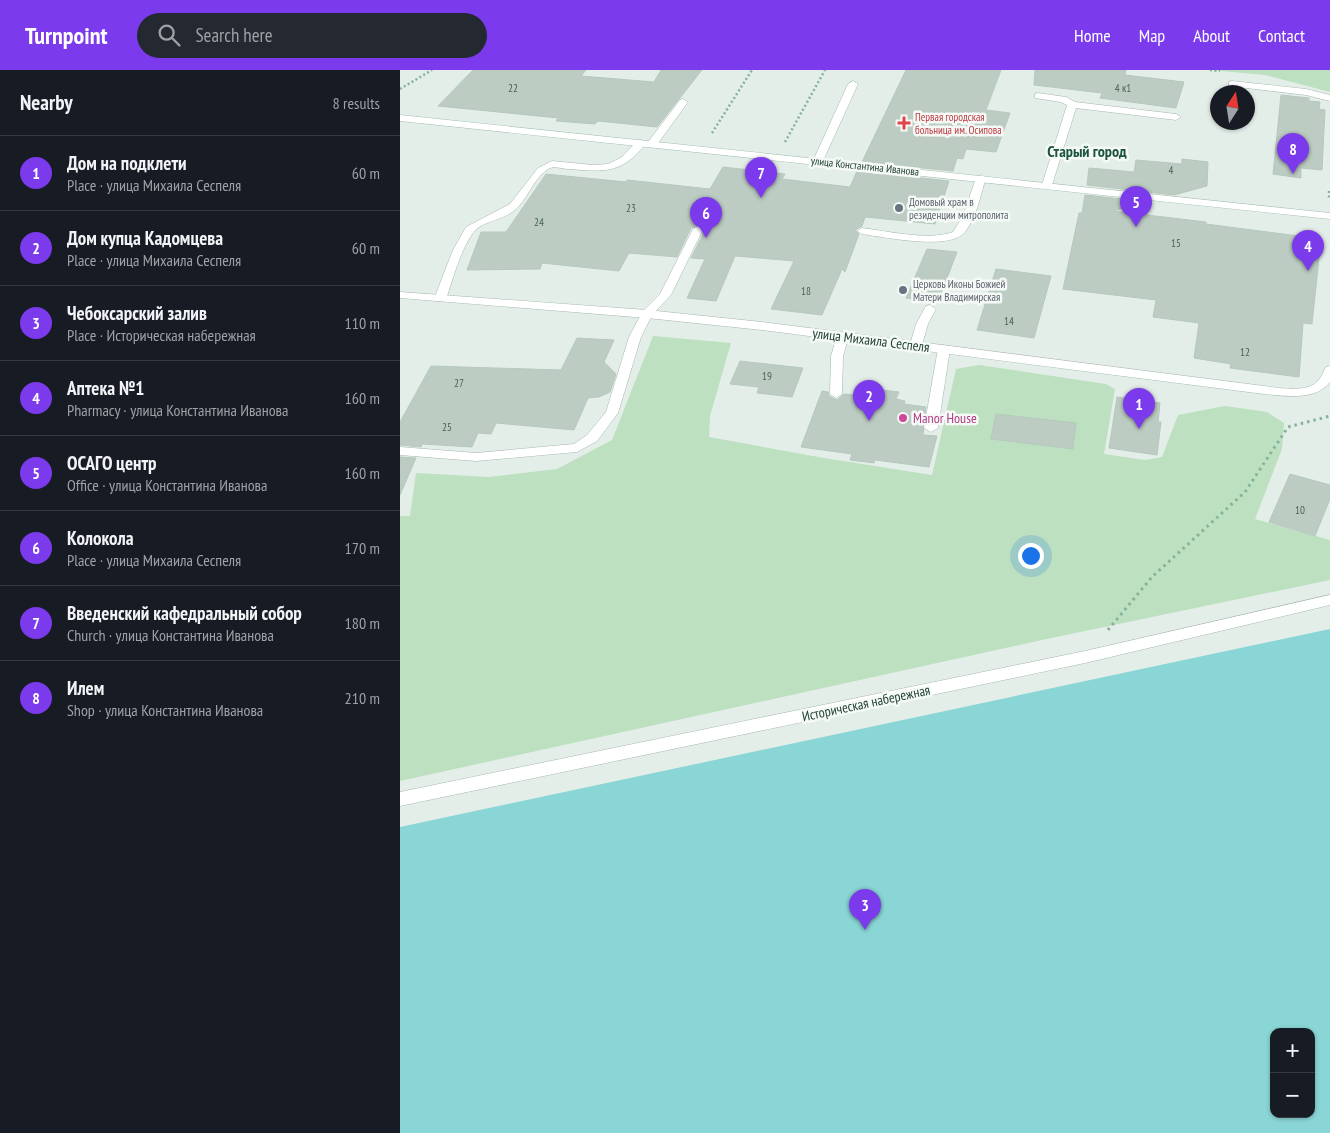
<!DOCTYPE html>
<meta charset="utf-8">
<style>
:root{--surface:#171b24;--page:#242831;--text:#f1f3f6;--muted:#9ea1a6;--line:#363941;--accent:#7c3aed}
body{margin:0;font-family:"PT Sans Narrow",sans-serif;background:var(--page);color:var(--text)}
.controls{position:absolute;right:15px;bottom:15px;display:grid;overflow:hidden;border-radius:10px;box-shadow:0 1px 4px #0004}
.controls button{width:45px;height:45px;display:grid;place-items:center;padding:0;border:0;border-bottom:1px solid var(--line);background:var(--surface);color:var(--text);font:25px sans-serif}
.compass{position:absolute;left:810px;top:15px;width:45px;height:45px;border-radius:50%;background:var(--surface);box-shadow:0 1px 4px #0004;rotate:12deg}
.you{position:absolute;left:630px;top:485px;width:18px;height:18px;margin:-12px;border:4px solid #fff;border-radius:50%;background:#1a73e8;box-shadow:0 0 0 8px #1a73e833}
.badge{display:grid;place-items:center;width:32px;height:32px;border-radius:50%;background:var(--accent);color:#fff;font-size:16px;font-weight:700}
.pin{position:absolute;translate:-50% -41px;filter:drop-shadow(0 1px 2px #0008)}
.pin::after{content:'';position:absolute;top:26px;width:18px;height:15px;background:inherit;clip-path:polygon(0 0,100% 0,50% 100%)}
.list{margin:0;padding:0;list-style:none}
h2{display:flex;justify-content:space-between;align-items:center;height:65px;margin:0;padding:0 20px;font-size:21px}
h2 small{font-size:16px;font-weight:400;color:var(--muted)}
.list li{display:grid;grid-template-columns:32px 1fr auto;gap:15px;align-items:center;box-sizing:border-box;height:75px;padding:0 20px;border-top:1px solid var(--line)}
.list b{display:block;font-size:19px;white-space:nowrap}
.list p{margin:0;font-size:16px;white-space:nowrap;color:var(--muted)}
.list em{font-size:16px;font-style:normal;color:var(--muted)}
.icon{flex:none;width:28px;height:28px;fill:none;stroke:currentColor;stroke-width:2;stroke-linecap:round;stroke-linejoin:round}
.map{position:relative;flex:none;width:930px;height:1063px;overflow:hidden}
header{display:flex;align-items:center;gap:30px;box-sizing:border-box;height:70px;padding:0 25px;background:var(--accent);color:#fff}
header strong{font-size:24px}
nav{display:flex;gap:28px;margin-inline-start:auto;font-size:18px}
.search{width:350px;height:45px;background:var(--page);display:flex;align-items:center;gap:12px;box-sizing:border-box;padding:0 18px;border-radius:28px;color:var(--muted);font-size:19px}
main{display:flex}
aside{flex:1;background:var(--surface)}
.map>svg:first-child{display:block}
.green{fill:#bce0c0}
.water{fill:#8ad5d5;fill-rule:evenodd}
.building{fill:#bcccc3;stroke:#b6c8be}
.lines{fill:none;stroke-linecap:round;stroke-linejoin:round}
.lane-casing{stroke:#a6b7ae;stroke-width:1}
.street-casing{stroke:#a6b7ae;stroke-width:1}
.secondary-casing{stroke:#a4bdb1;stroke-width:1}
.path-far1{stroke:#83b39c;stroke-width:2.5;stroke-dasharray:2 2.5;stroke-linecap:butt}
.path{stroke:#83b39c;stroke-width:3;stroke-dasharray:2.5 4;stroke-linecap:butt}
.lane{fill:#fff;fill-rule:evenodd}
.street{fill:#fff;fill-rule:evenodd}
.secondary{fill:#fff;fill-rule:evenodd}
.health-dot{fill:#e0444e;stroke:#f5faf7;stroke-width:2}
.worship-dot{fill:#6b7280;stroke:#f5faf7;stroke-width:2}
.hotel-dot{fill:#d1479c;stroke:#f5faf7;stroke-width:2}
.labels{text-anchor:middle;dominant-baseline:central;stroke-width:5;stroke-linejoin:round;paint-order:stroke}
.number-label{font-size:11px;fill:#486458}
.far-health-label{font-size:11px;fill:#be3a42;stroke:#f5faf7;text-anchor:start}
.far-street-label{font-size:11px;fill:#224134;stroke:#f5faf7}
.far-worship-label{font-size:11px;fill:#5b616d;stroke:#f5faf7;text-anchor:start}
.street-label{font-size:14px;fill:#224134;stroke:#f5faf7}
.hotel-label{font-size:14px;fill:#b23c85;stroke:#f5faf7;text-anchor:start}
.far-district-label{font-size:16px;font-weight:bold;fill:#1d543e;stroke:#f5faf7}
</style>
<header>
<strong>Turnpoint</strong>
<div class="search"><svg class="icon" aria-label="search" viewBox="0 0 24 24"><circle cx="10" cy="10" r="6"/><path d="M15 15l6 6"/></svg>Search here</div>
<nav><a>Home</a><a>Map</a><a>About</a><a>Contact</a></nav>
</header>
<main>
<aside>
<h2>Nearby<small>8 results</small></h2>
<ul class="list">
<li><span class="badge">1</span><div><b>Дом на подклети</b><p>Place · улица Михаила Сеспеля</p></div><em>60 m</em></li>
<li><span class="badge">2</span><div><b>Дом купца Кадомцева</b><p>Place · улица Михаила Сеспеля</p></div><em>60 m</em></li>
<li><span class="badge">3</span><div><b>Чебоксарский залив</b><p>Place · Историческая набережная</p></div><em>110 m</em></li>
<li><span class="badge">4</span><div><b>Аптека №1</b><p>Pharmacy · улица Константина Иванова</p></div><em>160 m</em></li>
<li><span class="badge">5</span><div><b>ОСАГО центр</b><p>Office · улица Константина Иванова</p></div><em>160 m</em></li>
<li><span class="badge">6</span><div><b>Колокола</b><p>Place · улица Михаила Сеспеля</p></div><em>170 m</em></li>
<li><span class="badge">7</span><div><b>Введенский кафедральный собор</b><p>Church · улица Константина Иванова</p></div><em>180 m</em></li>
<li><span class="badge">8</span><div><b>Илем</b><p>Shop · улица Константина Иванова</p></div><em>210 m</em></li>
</ul>
</aside>
<div class="map">
<svg width="930" height="1063" viewBox="0 0 930 1063">
<rect width="100%" height="100%" fill="#e4eee8"/>
<g class="green">
<path d="M810,0H930V22L865,5Z"/>
<path d="M253,266L331,273L310,346L309,367L424,388L532,405L556,299L579,295L706,314L715,319L704,384L745,390L762,387L778,345L825,336L867,342L884,353L882,379L855,449L930,470V510L642,570L0,711V446H10L16,403L89,407L157,399L212,370Z"/>
</g>
<path class="water" d="M930,559V1063H0V757ZM874,962H911V1044H874Z"/>
<g class="building">
<path d="M73,0H186L181,6L254,12L261,0H302L257,57L198,51L195,54L156,51L158,48L38,36Z"/>
<path d="M506,0H601L586,40L610,43L596,82L566,79L563,89L557,88L553,101L462,92Z"/>
<path d="M635,0H726L725,5L784,12L776,38L700,28L702,23L634,15Z"/>
<path d="M881,25L909,28V31L920,32L919,39L925,40L922,100L901,98V108L873,104Z"/>
<path d="M782,89L808,92L807,116L774,125L687,115L689,98L734,102L736,90L782,94Z"/>
<path d="M323,97L385,104L382,109L450,117L457,101L549,111L535,154L465,147L462,156L455,160L459,164L445,202L442,199L422,245L371,239L394,191L335,186L316,231L287,228L305,189L291,188L305,160L299,154L291,158L277,187L229,183L219,201L142,193L140,199L67,200L81,162H106L146,104L226,112L227,110L310,119Z"/>
<path d="M685,125L748,132L713,141L806,152V154L921,169L912,254L903,253L899,307L830,298L831,294L794,288L799,253L753,247L756,230L663,219L679,143H682Z"/>
<path d="M527,179L557,182L539,229L527,231L506,228Z"/>
<path d="M596,199L651,206L634,268L577,260Z"/>
<path d="M177,268L214,270L204,292L216,304L210,322L199,327L188,328L174,360L96,353L91,364L78,363L72,377L22,374L21,377L0,375V352L31,296L161,300Z"/>
<path d="M340,291L403,298L392,327L357,323L359,317L330,314Z"/>
<path d="M466,318L499,322L496,329L505,331L504,334L526,337L523,365L537,366L529,397L475,390L474,393L450,390L452,384L401,377L422,321L428,322L429,326L437,330L444,324L463,326Z"/>
<path d="M717,327L760,333L758,352H761L757,385L709,378Z"/>
<path d="M596,344L676,353L673,379L591,369Z"/>
<path d="M0,387L16,388L0,425Z"/>
<path d="M890,404L930,415V429L915,466L869,452Z"/>
</g>
<g class="lines">
<defs>
<g id="lane">
<path d="M453,11L458,14L423,91L418,94L414,93L413,91L448,14Z"/>
<path d="M832,11L906,19L930,25V31L906,25L829,16V12Z"/>
<path d="M638,23L666,27L675,32L776,44L781,47L776,50L676,38L652,115L647,118L642,115L667,35L661,32L635,28V24Z"/>
<path d="M283,29L288,32L256,76H248V72L280,30Z"/>
<path d="M241,70L246,73C223,104 204,102 169,99C163,99 155,96 150,98C136,105 129,125 119,136C109,148 92,149 79,157C63,169 53,210 46,229L44,231H36L34,229L53,180L66,157L110,134L138,98L152,91L193,95L208,94L222,87L237,71Z"/>
<path d="M581,105L586,108C580,126 577,147 565,162C550,181 484,167 462,164L457,161L462,158C487,161 529,171 553,162L563,146L576,108Z"/>
<path d="M298,156L303,159L271,225L252,245L241,267L218,343L197,371L177,382L76,391L0,385V377L76,383L174,374L187,365L206,342L229,267L243,241L260,224L293,159Z"/>
<path d="M530,235L536,239L528,254L522,275L520,278H512L510,275L516,254L526,236Z"/>
<path d="M443,262L449,266L443,286L442,324L436,328L430,324L431,286L437,266Z"/>
<path d="M544,275L550,279L538,358L531,362L524,358L538,279Z"/>
</g>
<g id="street">
<path d="M0,222L247,240L362,252L864,316C879,318 905,323 917,312C921,308 923,302 926,297L930,296V312C916,331 885,326 864,324L362,260L247,248L0,228Z"/>
<path d="M930,525V535L685,593L0,736V722L685,581Z"/>
</g>
<path id="secondary" d="M0,45L930,143V149L0,51Z"/>
</defs>
<use href="#lane" class="lane-casing"/>
<use href="#street" class="street-casing"/>
<use href="#secondary" class="secondary-casing"/>
<g class="path-far1">
<path d="M810,0L820,1"/>
<path d="M0,19L32,0"/>
<path d="M312,63L352,0"/>
<path d="M385,72L425,0"/>
<path d="M929,121V128"/>
</g>
<path class="path" d="M708,560L752,507L845,422L888,357L930,346"/>
<use href="#lane" class="lane"/>
<use href="#street" class="street"/>
<use href="#secondary" class="secondary"/>
</g>
<path class="health-dot" d="M501.5 45.5h5v5h5v5h-5v5h-5v-5h-5v-5h5z"/>
<g class="worship-dot">
<circle cx="499" cy="138" r="5"/>
<circle cx="503" cy="220" r="5"/>
</g>
<circle class="hotel-dot" cx="503" cy="348" r="5"/>
<g class="labels">
<g class="number-label">
<text x="113" y="18">22</text>
<text x="723" y="18">4 к1</text>
<text x="771" y="100">4</text>
<text x="231" y="138">23</text>
<text x="139" y="152">24</text>
<text x="776" y="173">15</text>
<text x="406" y="221">18</text>
<text x="609" y="251">14</text>
<text x="845" y="282">12</text>
<text x="367" y="306">19</text>
<text x="59" y="313">27</text>
<text x="47" y="357">25</text>
<text x="900" y="440">10</text>
</g>
<g class="far-health-label">
<text x="515" y="47">Первая городская<tspan x="515" dy="13">больница им. Осипова</tspan></text>
</g>
<g class="far-street-label">
<text transform="translate(465 96) rotate(6)">улица Константина Иванова</text>
</g>
<g class="far-worship-label">
<text x="509" y="132">Домовый храм в<tspan x="509" dy="13">резиденции митрополита</tspan></text>
<text x="513" y="214">Церковь Иконы Божией<tspan x="513" dy="13">Матери Владимирская</tspan></text>
</g>
<g class="street-label">
<text transform="translate(471 270) rotate(7)">улица Михаила Сеспеля</text>
<text transform="translate(466 633) rotate(-12)">Историческая набережная</text>
</g>
<g class="hotel-label">
<text x="513" y="348">Manor House</text>
</g>
<g class="far-district-label">
<text x="687" y="81">Старый город</text>
</g>
</g>
</svg>
<div class="controls">
<button>+</button>
<button>−</button>
</div>
<svg class="compass" viewBox="-18 -18 36 36"><path d="M0-13l5 13h-10z" fill="#e53935"/><path d="M0 13l5-13h-10z" fill="#9ea1a6"/></svg>
<div class="you"></div>
<div class="pin badge" style="left:739px;top:359px">1</div>
<div class="pin badge" style="left:469px;top:351px">2</div>
<div class="pin badge" style="left:465px;top:860px">3</div>
<div class="pin badge" style="left:908px;top:201px">4</div>
<div class="pin badge" style="left:736px;top:157px">5</div>
<div class="pin badge" style="left:306px;top:168px">6</div>
<div class="pin badge" style="left:361px;top:128px">7</div>
<div class="pin badge" style="left:893px;top:104px">8</div>
</div>
</main>
